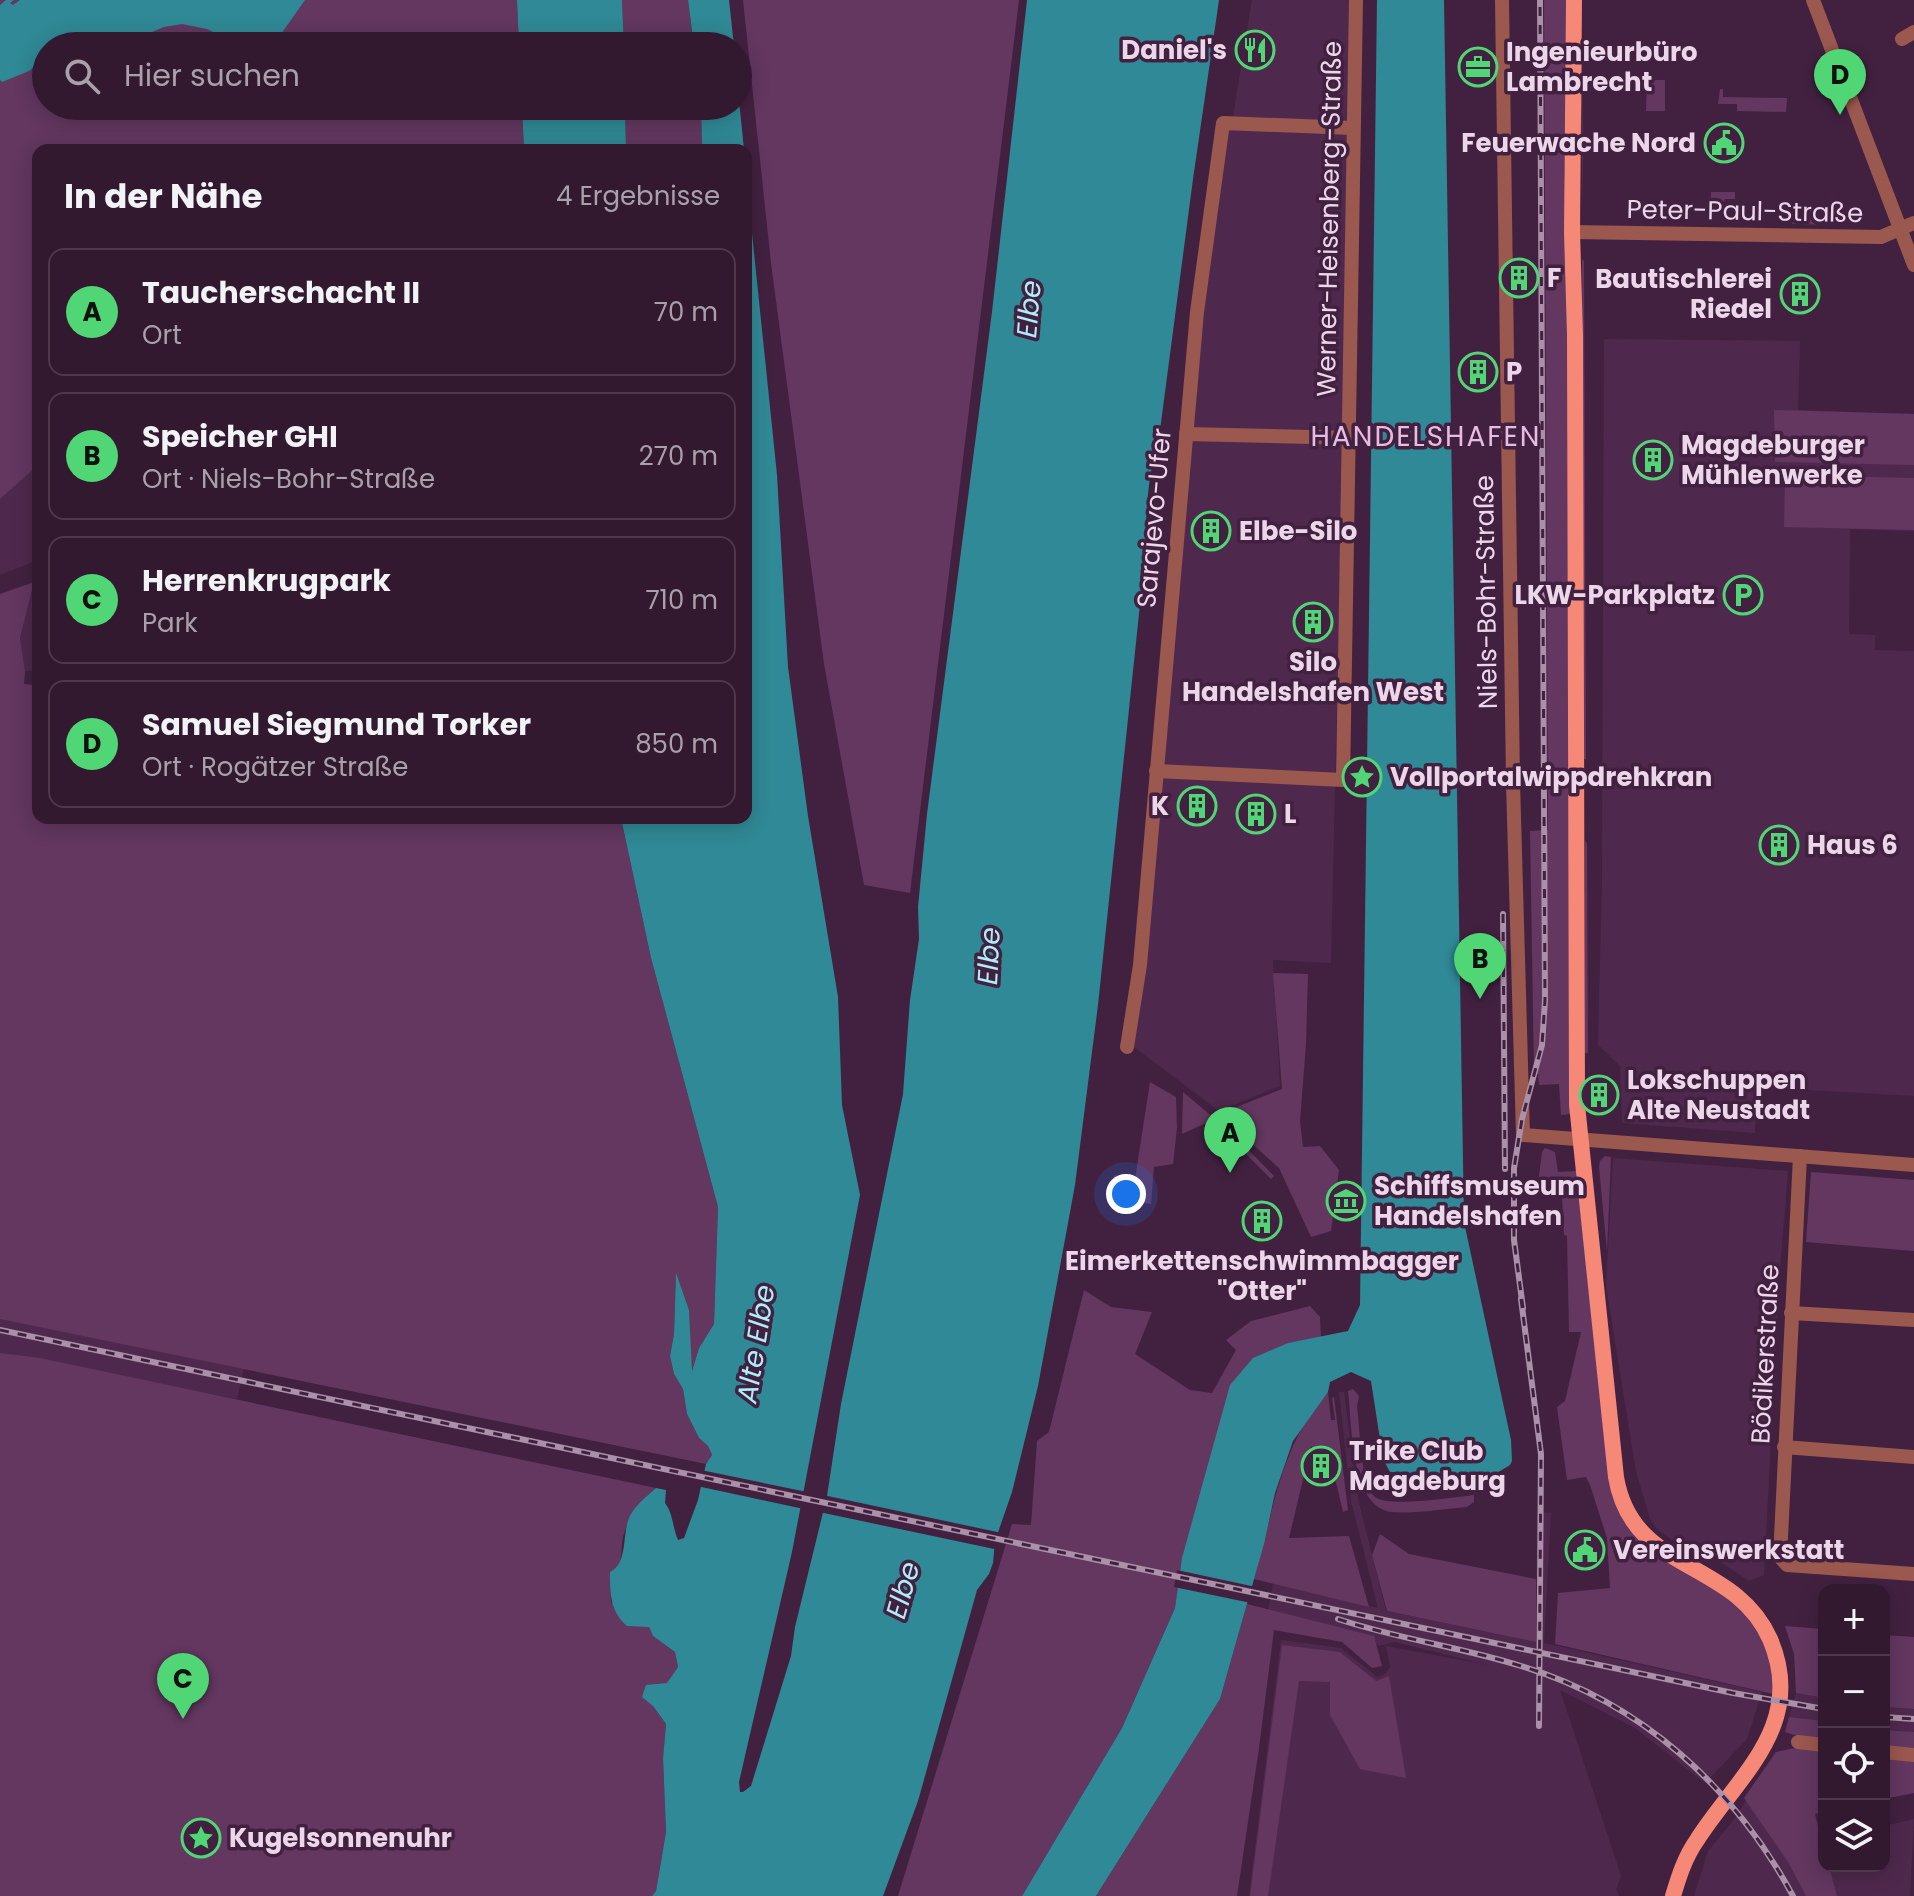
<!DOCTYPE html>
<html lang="de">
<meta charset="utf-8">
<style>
:root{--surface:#321930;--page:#3a2238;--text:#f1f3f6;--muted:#a8a0ab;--line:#4d384c;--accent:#50d674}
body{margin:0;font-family:Poppins,sans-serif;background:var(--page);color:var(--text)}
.controls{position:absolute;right:24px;bottom:24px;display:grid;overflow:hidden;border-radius:16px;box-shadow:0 4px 20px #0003}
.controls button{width:72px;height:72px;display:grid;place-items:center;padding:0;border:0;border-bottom:2px solid var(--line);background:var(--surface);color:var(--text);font:40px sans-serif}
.you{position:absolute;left:1126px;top:1194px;width:28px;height:28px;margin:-20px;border:6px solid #fff;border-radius:50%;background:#1a73e8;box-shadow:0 0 0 12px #1a73e833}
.badge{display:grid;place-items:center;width:52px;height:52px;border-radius:50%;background:var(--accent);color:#111;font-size:26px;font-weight:700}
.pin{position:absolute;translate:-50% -66px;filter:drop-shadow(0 2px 4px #0008)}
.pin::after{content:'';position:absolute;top:42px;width:28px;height:24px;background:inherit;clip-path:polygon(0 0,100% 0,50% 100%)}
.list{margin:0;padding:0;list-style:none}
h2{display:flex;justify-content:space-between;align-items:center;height:104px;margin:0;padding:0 32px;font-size:34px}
h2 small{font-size:26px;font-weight:400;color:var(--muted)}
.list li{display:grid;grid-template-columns:52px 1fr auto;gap:24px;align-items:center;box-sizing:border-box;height:128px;margin:0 16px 16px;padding:0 16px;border:2px solid var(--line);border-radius:16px}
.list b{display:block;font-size:30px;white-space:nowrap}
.list p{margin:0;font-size:26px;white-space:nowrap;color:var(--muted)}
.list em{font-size:26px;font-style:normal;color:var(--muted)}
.icon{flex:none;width:44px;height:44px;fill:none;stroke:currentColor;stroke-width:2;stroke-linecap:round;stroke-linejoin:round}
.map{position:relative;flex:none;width:1914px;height:1896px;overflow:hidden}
.search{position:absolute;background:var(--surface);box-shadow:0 4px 20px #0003;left:32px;top:32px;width:720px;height:88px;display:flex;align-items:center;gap:20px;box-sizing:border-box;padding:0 28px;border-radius:44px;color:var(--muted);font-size:30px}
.panel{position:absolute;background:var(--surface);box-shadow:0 4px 20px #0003;left:32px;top:144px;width:720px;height:680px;border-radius:16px}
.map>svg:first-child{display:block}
.built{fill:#4f294d}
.green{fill:#633760}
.water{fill:#308996}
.pier{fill:#422140}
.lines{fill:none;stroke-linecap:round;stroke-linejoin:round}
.minor{stroke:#9b584f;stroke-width:14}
.major{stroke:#f68878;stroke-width:16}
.rail-casing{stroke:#aa90a8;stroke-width:6}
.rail{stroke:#422140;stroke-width:3;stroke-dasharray:9;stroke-linecap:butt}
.labels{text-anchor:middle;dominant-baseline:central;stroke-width:7;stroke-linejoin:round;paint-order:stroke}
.poi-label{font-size:26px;font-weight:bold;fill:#ecd6e9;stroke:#422140;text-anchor:start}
.street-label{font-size:26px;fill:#ecd6e9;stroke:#422140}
.water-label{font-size:28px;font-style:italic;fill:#aceffa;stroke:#422140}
.neighbourhood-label{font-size:28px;letter-spacing:2px;fill:#e6bce2;stroke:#422140}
</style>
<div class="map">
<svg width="1914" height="1896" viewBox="0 0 1914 1896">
<rect width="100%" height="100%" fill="#422140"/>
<g class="built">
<path d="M1252,0H1353L1348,122L1233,117Z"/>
<path d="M1217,126L1350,131L1331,963L1273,960L1280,1086L1219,1111L1126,1041Z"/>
<path d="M1604,339L1800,341L1798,410L1914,414V531L1850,529L1849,634L1875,635V650L1914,651V1096L1756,1087L1755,1133L1622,1123L1620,1066L1598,1045L1602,879Z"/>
<path d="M37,464L38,560L0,575V499Z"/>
<path d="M38,580V690V671H25L20,638L34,582Z"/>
<path d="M1613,1158L1788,1171L1779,1281L1764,1575L1749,1581L1691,1542L1672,1540L1657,1529L1650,1519L1636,1471L1606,1286Z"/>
<path d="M0,1319L244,1367L237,1399L0,1353Z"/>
<path d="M1339,1392H1344L1358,1499L1386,1611L1536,1642L1537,1512L1551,1513L1544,1643L1762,1692L1747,1739L1705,1783L1635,1728L1560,1690L1621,1876L1616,1889L1619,1896H1249L1281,1640L1341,1648L1377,1677L1385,1674L1390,1667L1386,1646L1488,1665L1395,1642L1378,1646L1373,1636L1268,1610L1273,1584L1378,1608L1351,1501Z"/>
<path d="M1796,1693L1824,1698V1721L1789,1717Z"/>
<path d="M1884,1707L1914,1709V1732L1884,1730Z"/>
<path d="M1749,1796L1787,1854L1824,1842V1866H1884V1826L1914,1819L1910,1896H1694L1708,1851L1733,1821Z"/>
</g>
<g class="green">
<path d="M0,0H517L519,46H46V106H522L524,150H38V465L0,499Z"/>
<path d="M622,0H688L694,46H624Z"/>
<path d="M743,0H1019L910,893L864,885L824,664L771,263Z"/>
<path d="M1544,0H1568L1569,77L1564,173L1569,293L1572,656C1567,724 1567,790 1570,858C1574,943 1570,1029 1571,1114L1561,1115L1559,1084L1539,1085L1538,1074H1534L1530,831L1548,830Z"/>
<path d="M1582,49L1583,208V210L1580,51Z"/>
<path d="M1647,80H1665V111H1646Z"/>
<path d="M1720,89H1723V97L1787,98L1786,112L1737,111V104H1718Z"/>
<path d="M625,106H701L702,150H626Z"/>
<path d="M1711,192H1735V199H1725L1720,210L1710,215Z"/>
<path d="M1832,194L1833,225L1792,224L1795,219L1831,220Z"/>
<path d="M1582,259L1584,261L1586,759H1584Z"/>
<path d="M1774,410L1914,414V465L1775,462Z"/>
<path d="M1785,475L1914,478V530L1784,527Z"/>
<path d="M34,582L20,638L25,671L24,684L37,685L38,690V818H621L651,958L718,1207L714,1324L699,1348L691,1374L689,1310L676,1276L674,1334L670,1356L674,1374L683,1389L687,1414L699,1438L708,1446L712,1455L706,1464L0,1319V594Z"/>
<path d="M1585,840L1587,844L1588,1053H1585Z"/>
<path d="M1273,973L1308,974L1306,1044L1300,1121L1303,1147L1320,1146L1339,1170L1331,1231L1311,1237L1279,1168L1219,1114L1282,1089Z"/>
<path d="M1150,1082L1176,1097L1177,1128L1173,1164L1154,1167L1151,1204L1112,1199L1114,1175L1135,1179Z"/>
<path d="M1183,1092L1215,1119L1182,1134Z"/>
<path d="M1234,1135L1274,1176L1271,1179L1231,1139Z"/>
<path d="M1545,1148L1555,1152L1558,1172L1576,1171L1605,1440L1636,1537L1651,1552L1710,1585L1743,1610L1759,1632L1771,1663L1773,1694L1555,1644L1558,1593L1610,1588L1607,1538L1590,1485L1586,1477L1567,1480L1557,1407L1565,1401L1581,1332H1569L1567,1236L1564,1235L1562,1198H1564L1565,1191H1556L1554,1182L1538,1184L1542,1152Z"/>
<path d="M1605,1156L1611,1157L1607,1252L1599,1167L1600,1161Z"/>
<path d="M1811,1172L1914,1180V1251L1806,1242Z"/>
<path d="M1084,1290L1111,1307L1152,1312L1135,1354L1190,1390L1212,1393L1236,1350L1226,1340L1251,1321L1310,1306L1320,1317L1321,1338L1288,1343L1183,1557L1175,1608L1122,1728L1022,1896H898L1012,1524L1031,1525L1037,1441L1049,1432Z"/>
<path d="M0,1353L40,1358L656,1488C641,1500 628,1518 623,1537C620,1551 625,1564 610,1572L611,1602L649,1627L653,1636L675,1652L678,1667L653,1706L666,1724L663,1758L666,1832L656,1891L652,1896H0Z"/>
<path d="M1353,1389L1359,1396L1357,1406C1360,1427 1360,1484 1375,1497C1388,1508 1455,1497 1474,1495V1502L1467,1507C1443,1509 1416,1514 1392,1512C1350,1508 1352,1423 1348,1391Z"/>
<path d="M1328,1392L1331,1420H1335L1332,1398L1334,1397L1348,1510L1343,1512L1329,1453L1317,1454L1311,1446L1289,1538L1349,1536L1369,1607L1254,1579C1273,1514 1280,1444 1328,1392Z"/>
<path d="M1380,1534L1409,1554L1536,1579V1642L1387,1611L1372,1555Z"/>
<path d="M1247,1604L1374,1636L1382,1666L1372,1668L1342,1642L1274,1630L1259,1748L1237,1896H1096L1220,1699Z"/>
<path d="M1785,1626L1824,1629V1698L1796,1693L1794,1654Z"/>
<path d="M1884,1635L1914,1637V1709L1884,1707Z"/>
<path d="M1282,1645L1340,1652L1376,1681L1389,1676L1406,1778L1360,1769L1330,1715V1682L1299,1681L1268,1896H1250Z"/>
<path d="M1789,1717L1824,1721V1812L1815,1814L1824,1849V1866H1829L1837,1896H1806L1788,1862L1744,1798L1776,1752L1805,1746L1804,1738L1785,1732Z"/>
<path d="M1884,1730L1914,1732V1793L1884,1799Z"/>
</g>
<g class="water">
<path d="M6,0H14L10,3L13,5L20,0H305L281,34L270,35L256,46H241L207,29L182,24L164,27L119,46H46V57L29,71L2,82L0,80V5Z"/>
<path d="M517,0H622L624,46H519Z"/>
<path d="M688,0H729L734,46H694Z"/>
<path d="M1027,0H1219L1193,179L1159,438C1146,478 1146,524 1144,566L1098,1005L1075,1185L1038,1386L1012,1492L995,1541L993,1563L989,1574L977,1590L918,1801L883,1896H652L656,1891L666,1832L663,1758L666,1724L653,1706L642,1697L646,1685L667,1683L678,1667L675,1652L653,1636L649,1627L627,1626C610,1611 610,1594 610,1572C628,1563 622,1535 629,1518C635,1505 646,1497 656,1488L666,1490L665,1503C673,1513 673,1529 678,1540L684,1538L698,1500L706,1464L712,1455L708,1446L699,1438L687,1414L683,1389L674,1374L670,1356L674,1334L676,1273L689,1310L692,1371L699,1348L714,1324L718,1207L651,958L621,818H746V175L777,475L788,667L808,816L838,997L842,1105L860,1195L792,1552L739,1782L740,1792H743L751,1786L791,1656L795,1627L827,1496L841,1404L903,1094L910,1000L919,939L918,907L927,814L992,312Z"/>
<path d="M1377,0H1444L1464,1222L1511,1440L1512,1461L1510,1465L1497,1473L1467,1477L1390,1472L1383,1459L1371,1381L1351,1372L1330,1382L1328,1392L1293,1441L1275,1493L1264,1544L1220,1699L1096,1896H1022L1122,1728L1175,1608L1182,1558L1230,1385L1253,1358L1288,1343L1348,1331L1360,1305Z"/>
<path d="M738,90L744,150H702L701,106H738Z"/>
<path d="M522,106H625L626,150H524Z"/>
</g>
<g class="pier">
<path d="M701,1470L807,1492L804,1509L697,1486Z"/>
<path d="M823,1495L1002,1533L999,1550L819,1512Z"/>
<path d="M1177,1570L1256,1587L1251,1603L1174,1587Z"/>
</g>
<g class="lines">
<g class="minor">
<path d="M1502,0L1513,782L1523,1135L1914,1165"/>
<path d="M1813,0L1914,265"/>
<path d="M1902,39L1914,32"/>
<path d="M1572,232L1881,237L1914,223"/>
<path d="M1186,434L1351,438"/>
<path d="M1156,771L1343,780L1356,0"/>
<path d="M1127,1047L1140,965L1197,312L1223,123L1353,128"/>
<path d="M1800,1156L1780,1557L1787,1565L1914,1574"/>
<path d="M1791,1313L1914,1320"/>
<path d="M1784,1447L1914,1457"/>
<path d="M1798,1742L1824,1745"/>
<path d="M1884,1752L1914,1755"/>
</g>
<path class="major" d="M1574,0L1572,232L1575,335L1577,1105L1616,1477C1632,1574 1734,1558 1770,1639C1807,1725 1738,1776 1697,1840C1685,1857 1679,1876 1673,1896"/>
<defs>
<g id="rail">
<path d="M1503,914L1505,1169"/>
<path d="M1521,1299L1541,1454L1539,1726"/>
<path d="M1523,1308L1514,1240V1168L1522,1119L1542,1045L1545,1000L1540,0"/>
<path d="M0,1330L1733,1693L1824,1709"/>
<path d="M1338,1619C1398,1639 1461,1647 1521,1666C1641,1702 1734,1787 1793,1896"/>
<path d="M1884,1717L1914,1719"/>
</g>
</defs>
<use href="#rail" class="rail-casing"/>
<use href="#rail" class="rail"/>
</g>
<defs>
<symbol id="restaurant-ring" viewBox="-11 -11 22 22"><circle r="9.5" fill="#422140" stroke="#50d674" stroke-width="1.5"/><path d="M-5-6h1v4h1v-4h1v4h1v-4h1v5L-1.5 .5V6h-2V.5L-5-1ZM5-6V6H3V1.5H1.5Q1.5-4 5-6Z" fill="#50d674"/></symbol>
<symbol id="office-ring" viewBox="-11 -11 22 22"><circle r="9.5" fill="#422140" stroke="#50d674" stroke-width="1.5"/><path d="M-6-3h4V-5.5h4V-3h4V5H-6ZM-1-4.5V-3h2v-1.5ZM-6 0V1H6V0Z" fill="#50d674"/></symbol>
<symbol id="civic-ring" viewBox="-11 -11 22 22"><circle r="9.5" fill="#422140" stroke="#50d674" stroke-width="1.5"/><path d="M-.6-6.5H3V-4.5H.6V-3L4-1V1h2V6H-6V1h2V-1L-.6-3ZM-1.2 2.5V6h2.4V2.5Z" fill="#50d674"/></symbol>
<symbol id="building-ring" viewBox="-11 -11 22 22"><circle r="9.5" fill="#422140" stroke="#50d674" stroke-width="1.5"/><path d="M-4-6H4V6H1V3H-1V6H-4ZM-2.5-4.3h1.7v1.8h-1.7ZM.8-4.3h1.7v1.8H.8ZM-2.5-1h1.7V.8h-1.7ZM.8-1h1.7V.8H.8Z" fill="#50d674"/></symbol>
<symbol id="parking-ring" viewBox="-11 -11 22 22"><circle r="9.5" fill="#422140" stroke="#50d674" stroke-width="1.5"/><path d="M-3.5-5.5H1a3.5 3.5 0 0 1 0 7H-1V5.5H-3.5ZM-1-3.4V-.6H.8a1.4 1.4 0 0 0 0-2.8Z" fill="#50d674"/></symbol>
<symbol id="sight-ring" viewBox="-11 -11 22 22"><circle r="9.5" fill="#422140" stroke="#50d674" stroke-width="1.5"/><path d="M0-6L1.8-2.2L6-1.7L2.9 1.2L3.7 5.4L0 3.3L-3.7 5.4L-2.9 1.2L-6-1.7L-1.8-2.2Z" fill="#50d674"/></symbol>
<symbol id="museum-ring" viewBox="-11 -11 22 22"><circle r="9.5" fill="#422140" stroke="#50d674" stroke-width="1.5"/><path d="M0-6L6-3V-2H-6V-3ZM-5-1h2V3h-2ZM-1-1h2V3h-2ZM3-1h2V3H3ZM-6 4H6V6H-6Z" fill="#50d674"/></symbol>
</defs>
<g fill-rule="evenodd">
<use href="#restaurant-ring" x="1233" y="28" width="44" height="44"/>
<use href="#office-ring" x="1456" y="45" width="44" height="44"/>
<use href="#civic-ring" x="1702" y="121" width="44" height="44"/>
<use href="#building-ring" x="1497" y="256" width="44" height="44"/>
<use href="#building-ring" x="1778" y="272" width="44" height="44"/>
<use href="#building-ring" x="1456" y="350" width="44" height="44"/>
<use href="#building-ring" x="1631" y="438" width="44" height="44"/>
<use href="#building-ring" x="1189" y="509" width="44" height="44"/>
<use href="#parking-ring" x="1721" y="573" width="44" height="44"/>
<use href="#building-ring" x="1291" y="600" width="44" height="44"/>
<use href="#sight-ring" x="1340" y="755" width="44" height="44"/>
<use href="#building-ring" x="1175" y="784" width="44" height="44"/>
<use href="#building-ring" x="1234" y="792" width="44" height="44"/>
<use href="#building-ring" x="1757" y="823" width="44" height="44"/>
<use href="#building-ring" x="1577" y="1073" width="44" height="44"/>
<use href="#museum-ring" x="1324" y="1179" width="44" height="44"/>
<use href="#building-ring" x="1240" y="1199" width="44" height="44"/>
<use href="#building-ring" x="1299" y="1444" width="44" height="44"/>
<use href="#civic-ring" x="1563" y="1528" width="44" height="44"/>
<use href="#sight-ring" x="179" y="1816" width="44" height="44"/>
</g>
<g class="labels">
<g class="poi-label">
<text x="1227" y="50" text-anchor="end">Daniel's</text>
<text x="1506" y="52">Ingenieurbüro<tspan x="1506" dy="30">Lambrecht</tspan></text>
<text x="1696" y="143" text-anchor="end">Feuerwache Nord</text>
<text x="1547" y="278">F</text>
<text x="1772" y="279" text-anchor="end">Bautischlerei<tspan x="1772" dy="30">Riedel</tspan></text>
<text x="1506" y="372">P</text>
<text x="1681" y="445">Magdeburger<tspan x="1681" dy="30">Mühlenwerke</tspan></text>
<text x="1239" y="531">Elbe-Silo</text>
<text x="1715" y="595" text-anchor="end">LKW-Parkplatz</text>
<text x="1313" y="662" text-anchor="middle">Silo<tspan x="1313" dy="30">Handelshafen West</tspan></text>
<text x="1390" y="777">Vollportalwippdrehkran</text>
<text x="1169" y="806" text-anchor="end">K</text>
<text x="1284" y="814">L</text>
<text x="1807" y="845">Haus 6</text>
<text x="1627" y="1080">Lokschuppen<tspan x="1627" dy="30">Alte Neustadt</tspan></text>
<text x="1374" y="1186">Schiffsmuseum<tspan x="1374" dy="30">Handelshafen</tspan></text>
<text x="1262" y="1261" text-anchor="middle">Eimerkettenschwimmbagger<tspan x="1262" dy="30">"Otter"</tspan></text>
<text x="1349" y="1451">Trike Club<tspan x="1349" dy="30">Magdeburg</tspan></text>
<text x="1613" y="1550">Vereinswerkstatt</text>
<text x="229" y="1838">Kugelsonnenuhr</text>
</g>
<g class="street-label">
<text transform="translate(1745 211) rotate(1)">Peter-Paul-Straße</text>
<text transform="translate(1329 219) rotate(-89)">Werner-Heisenberg-Straße</text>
<text transform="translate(1154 518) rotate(-85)">Sarajevo-Ufer</text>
<text transform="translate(1486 592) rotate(-91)">Niels-Bohr-Straße</text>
<text transform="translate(1765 1354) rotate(-87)">Bödikerstraße</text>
</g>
<g class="water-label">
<text transform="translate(1029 309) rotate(-85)">Elbe</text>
<text transform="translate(989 956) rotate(-87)">Elbe</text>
<text transform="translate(756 1344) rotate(-81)">Alte Elbe</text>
<text transform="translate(903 1590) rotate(-74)">Elbe</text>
</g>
<g class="neighbourhood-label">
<text x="1426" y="436">HANDELSHAFEN</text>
</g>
</g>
</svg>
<div class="controls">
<button>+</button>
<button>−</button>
<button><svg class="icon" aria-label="locate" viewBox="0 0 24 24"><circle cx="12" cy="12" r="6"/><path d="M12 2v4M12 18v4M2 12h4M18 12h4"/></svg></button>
<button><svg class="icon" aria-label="layers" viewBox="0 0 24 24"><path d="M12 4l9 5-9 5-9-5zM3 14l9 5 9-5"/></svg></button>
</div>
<div class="you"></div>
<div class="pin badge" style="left:1230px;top:1173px">A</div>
<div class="pin badge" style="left:1480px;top:999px">B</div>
<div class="pin badge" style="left:183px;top:1719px">C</div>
<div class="pin badge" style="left:1840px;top:115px">D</div>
<div class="search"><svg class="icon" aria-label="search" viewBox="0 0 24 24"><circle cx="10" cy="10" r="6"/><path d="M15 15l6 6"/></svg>Hier suchen</div>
<section class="panel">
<h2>In der Nähe<small>4 Ergebnisse</small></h2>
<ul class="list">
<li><span class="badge">A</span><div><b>Taucherschacht II</b><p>Ort</p></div><em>70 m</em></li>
<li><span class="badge">B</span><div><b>Speicher GHI</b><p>Ort · Niels-Bohr-Straße</p></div><em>270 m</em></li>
<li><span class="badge">C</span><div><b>Herrenkrugpark</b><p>Park</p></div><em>710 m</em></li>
<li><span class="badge">D</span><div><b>Samuel Siegmund Torker</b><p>Ort · Rogätzer Straße</p></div><em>850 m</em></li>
</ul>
</section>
</div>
